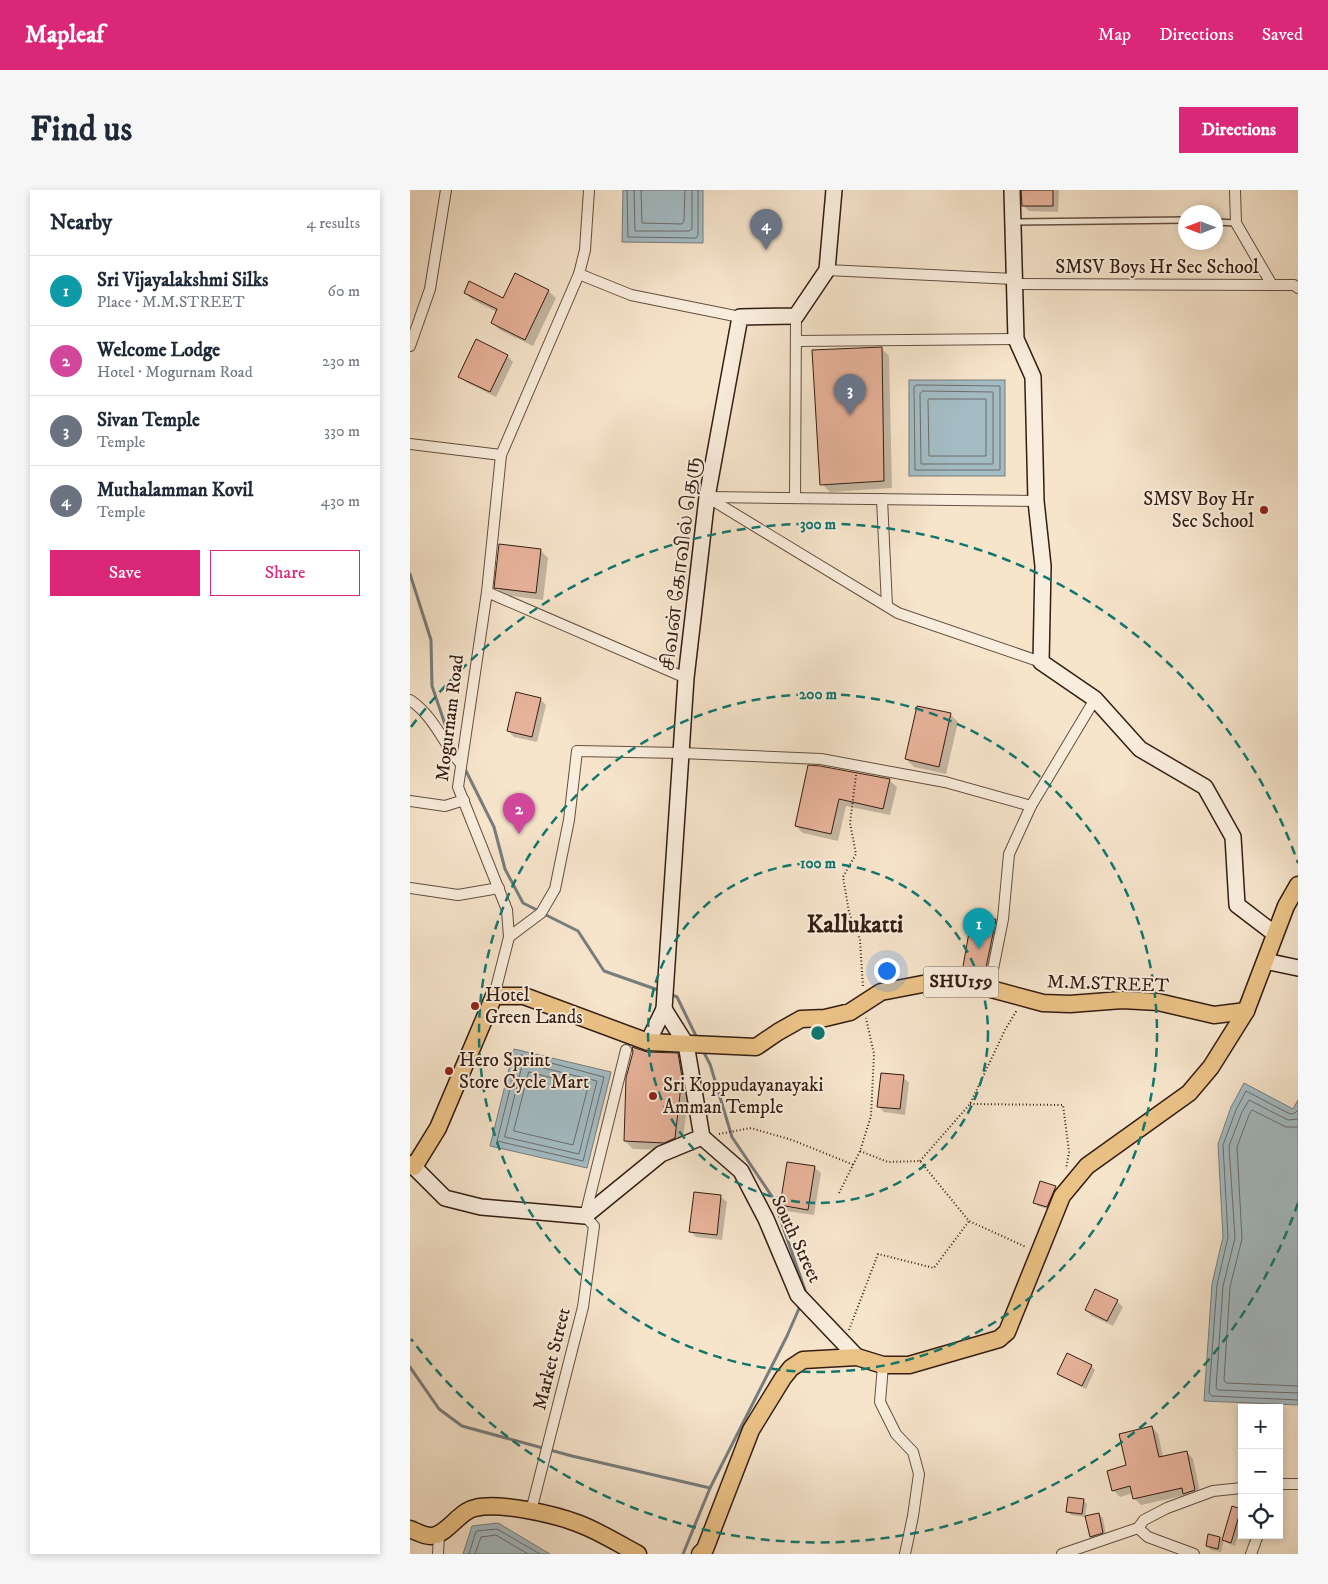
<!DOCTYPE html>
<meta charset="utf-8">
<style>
:root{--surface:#fff;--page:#f6f6f7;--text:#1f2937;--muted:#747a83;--line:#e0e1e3;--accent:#db2777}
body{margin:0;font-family:"IM FELL DW Pica","Noto Serif Tamil",serif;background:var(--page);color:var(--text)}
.controls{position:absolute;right:15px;bottom:15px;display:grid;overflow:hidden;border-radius:0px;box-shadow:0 2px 8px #0003}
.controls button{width:45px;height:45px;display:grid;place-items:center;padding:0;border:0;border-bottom:1px solid var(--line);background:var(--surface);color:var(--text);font:25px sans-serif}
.compass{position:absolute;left:768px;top:15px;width:45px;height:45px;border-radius:50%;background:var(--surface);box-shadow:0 2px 8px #0003;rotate:270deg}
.you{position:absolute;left:476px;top:780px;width:18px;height:18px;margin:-12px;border:4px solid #fff;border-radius:50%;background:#1a73e8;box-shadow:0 0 0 8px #1a73e833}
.badge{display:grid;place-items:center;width:32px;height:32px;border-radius:50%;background:var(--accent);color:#fff;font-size:16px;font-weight:700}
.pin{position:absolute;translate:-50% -41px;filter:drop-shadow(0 1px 2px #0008)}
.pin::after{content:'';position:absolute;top:26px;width:18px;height:15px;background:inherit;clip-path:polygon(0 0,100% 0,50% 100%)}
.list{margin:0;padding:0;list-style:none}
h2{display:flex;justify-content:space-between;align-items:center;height:65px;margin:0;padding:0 20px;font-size:21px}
h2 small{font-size:16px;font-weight:400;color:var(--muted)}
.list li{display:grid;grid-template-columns:32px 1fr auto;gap:15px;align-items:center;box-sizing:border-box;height:70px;padding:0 20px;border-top:1px solid var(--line)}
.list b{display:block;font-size:19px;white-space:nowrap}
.list p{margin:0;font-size:16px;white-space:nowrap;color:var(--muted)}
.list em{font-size:16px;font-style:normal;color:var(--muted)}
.actions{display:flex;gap:10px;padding:15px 20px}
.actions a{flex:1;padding:11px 0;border:1px solid var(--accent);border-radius:0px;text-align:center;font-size:18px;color:var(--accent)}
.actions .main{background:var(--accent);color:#fff}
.icon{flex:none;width:28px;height:28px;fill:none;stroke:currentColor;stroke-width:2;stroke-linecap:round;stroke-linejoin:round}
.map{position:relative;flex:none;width:888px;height:1364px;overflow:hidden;border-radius:0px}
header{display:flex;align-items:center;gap:30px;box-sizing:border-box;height:70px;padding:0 25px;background:var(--accent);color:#fff}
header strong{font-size:24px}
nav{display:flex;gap:28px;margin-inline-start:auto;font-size:18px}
.intro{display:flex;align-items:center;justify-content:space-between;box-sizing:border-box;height:120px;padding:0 30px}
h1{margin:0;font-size:35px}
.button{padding:12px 22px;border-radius:0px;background:var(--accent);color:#fff;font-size:18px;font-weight:700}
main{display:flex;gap:30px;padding:0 30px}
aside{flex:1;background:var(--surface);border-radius:0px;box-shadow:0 2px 8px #0003}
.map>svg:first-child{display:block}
.water{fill:#a3bbc3;stroke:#777c7d}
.shadow{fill:#0003}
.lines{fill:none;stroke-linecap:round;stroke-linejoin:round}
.shore{stroke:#6c6c6b;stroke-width:1}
.stream{stroke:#777c7d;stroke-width:3}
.building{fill:#e7b29a;stroke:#341d13}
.lane-casing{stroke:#644f41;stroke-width:8}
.street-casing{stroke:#644f41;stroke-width:12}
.secondary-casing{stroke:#341d13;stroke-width:18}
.primary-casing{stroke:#341d13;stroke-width:19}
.path{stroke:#341d13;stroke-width:2;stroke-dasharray:1 2.5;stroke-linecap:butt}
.lane{stroke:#f9eddd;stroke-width:5}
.street{stroke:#f9eddd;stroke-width:10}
.secondary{stroke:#f9eddd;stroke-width:15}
.primary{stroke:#ebc286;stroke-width:16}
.ring{fill:none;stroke:#0f766e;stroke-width:2.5;stroke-dasharray:9 6}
.poi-dot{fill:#8f2418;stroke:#f9eddd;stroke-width:2}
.labels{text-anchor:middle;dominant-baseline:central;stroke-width:4;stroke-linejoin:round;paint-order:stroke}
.shield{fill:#f9eddd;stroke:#6f5b50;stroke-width:1}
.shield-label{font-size:18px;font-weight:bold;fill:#341d13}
.street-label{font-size:19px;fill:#341d13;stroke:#f9eddd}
.poi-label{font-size:19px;fill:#341d13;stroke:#f9eddd;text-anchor:start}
.district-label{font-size:24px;font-weight:bold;fill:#341d13;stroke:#f9eddd}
.centre{fill:#0f766e;stroke:#f9eddd;stroke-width:2.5}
.ring-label{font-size:15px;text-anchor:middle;font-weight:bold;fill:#0f766e;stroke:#f9eddd;stroke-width:4;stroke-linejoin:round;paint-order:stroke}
</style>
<header>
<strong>Mapleaf</strong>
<nav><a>Map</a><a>Directions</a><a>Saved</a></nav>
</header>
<div class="intro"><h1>Find us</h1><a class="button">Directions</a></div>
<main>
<aside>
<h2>Nearby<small>4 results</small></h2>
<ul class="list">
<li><span class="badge" style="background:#0f9aa8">1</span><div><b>Sri Vijayalakshmi Silks</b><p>Place · M.M.STREET</p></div><em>60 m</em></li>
<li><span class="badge" style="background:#d1479c">2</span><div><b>Welcome Lodge</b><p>Hotel · Mogurnam Road</p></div><em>230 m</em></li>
<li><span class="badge" style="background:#6b7280">3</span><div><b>Sivan Temple</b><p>Temple</p></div><em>330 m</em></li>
<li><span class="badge" style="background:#6b7280">4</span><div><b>Muthalamman Kovil</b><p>Temple</p></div><em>430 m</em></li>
</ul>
<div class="actions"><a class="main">Save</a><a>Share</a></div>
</aside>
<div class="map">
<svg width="888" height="1364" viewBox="0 0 888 1364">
<rect width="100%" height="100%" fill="#f6e4cb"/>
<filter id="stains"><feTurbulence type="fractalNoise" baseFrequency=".004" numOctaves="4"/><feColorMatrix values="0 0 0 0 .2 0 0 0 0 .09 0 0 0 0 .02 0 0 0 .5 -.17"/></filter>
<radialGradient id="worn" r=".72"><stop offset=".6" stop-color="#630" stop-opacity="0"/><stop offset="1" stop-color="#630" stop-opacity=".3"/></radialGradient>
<g class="water">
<path d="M213,0H293V53L212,52Z"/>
<rect x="499" y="190" width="96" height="96"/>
<path d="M104,859L201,882L177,978L80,956Z"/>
<path d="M834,893L883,919L888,910V1215L794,1211L802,1094L813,1047L808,954L821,917Z"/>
<path d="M88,1333L140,1364H53L62,1336Z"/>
</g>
<g class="shadow">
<path d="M613,0H649L648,22L619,21L613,15Z"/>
<path d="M138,101L146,108L123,156L90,140L82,133L87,122L63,110L55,103L94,109Z"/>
<path d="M471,158L479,166L482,298L420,302L412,294Z"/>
<path d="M97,166L103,172L86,207L56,192L50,186Z"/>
<path d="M130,360L138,368L133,410L94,405L86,397Z"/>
<path d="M130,509L136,515L127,552L104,547L98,541Z"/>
<path d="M540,524L548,532L536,584L504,577L496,569Z"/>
<path d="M399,577L479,590L487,597L480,625L436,616L428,651L393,643L386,636Z"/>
<path d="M586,730L591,736L580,792L559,787L553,782Z"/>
<path d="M237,863L268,865L276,873L280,895L272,956L262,960L223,959L215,951Z"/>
<path d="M493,887L499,893L495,925L474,922L468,916Z"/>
<path d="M378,973L405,978L411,983L404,1025L377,1021L371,1015Z"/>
<path d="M645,997L649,1001L641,1020L628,1016L625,1012Z"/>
<path d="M311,1007L317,1012L312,1050L286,1047L280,1041Z"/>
<path d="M707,1111L713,1117L703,1136L682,1126L676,1120Z"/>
<path d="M681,1176L685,1180L676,1199L652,1187L648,1184Z"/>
<path d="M742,1237L748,1244L753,1267L777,1262L783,1269L791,1307L781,1310L776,1305L731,1315L724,1308L723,1303L710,1307L703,1300Z"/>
<path d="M673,1310L677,1314L675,1327L661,1325L657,1321Z"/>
<path d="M823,1318L832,1321V1331L825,1356L817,1353L814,1350L811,1362L801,1360L797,1356L810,1348L813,1351Z"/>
<path d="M689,1324L693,1328L696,1346L684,1350L681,1347Z"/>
</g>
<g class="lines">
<g class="shore">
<path d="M217,0L218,47L286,48L288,45V0"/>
<path d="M224,0L225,41H279L282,39V0"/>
<path d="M231,0L232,33L272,34L274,31L275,0"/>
<path d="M507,195L590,196V280H505L504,197Z"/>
<path d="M513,201L583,202V274H511L510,204Z"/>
<path d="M519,209H576V266H519L518,211Z"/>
<path d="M111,865L194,887L173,971L87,951L108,867Z"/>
<path d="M113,873L187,891L169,964L95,947Z"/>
<path d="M119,882L178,897L163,955L104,941Z"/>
<path d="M888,920L885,923L880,924L836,901L826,920L813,955L818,1047L807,1095L799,1203L802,1206L888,1210"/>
<path d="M888,929L878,930L839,910L832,922L819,956L825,1048L813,1096L806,1198L808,1200L888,1203"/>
<path d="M888,937H876L842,920L839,925L827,957L832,1049L820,1097L814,1190L816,1193L888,1196"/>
<path d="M59,1364L66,1341L87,1339L130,1364"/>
<path d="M65,1364L71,1347L86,1345L118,1364"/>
</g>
<g class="stream">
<path d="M0,384L21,450L22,496L39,546L43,556"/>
<path d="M54,577L84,637L95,679L113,713L129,721"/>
<path d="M134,724L168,741L194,781L251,801"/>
<path d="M260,804L267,807L287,848"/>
<path d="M293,861L300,874L322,947L363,1008L396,1103L395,1106"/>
<path d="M0,1177L29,1219L52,1236L162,1266L300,1298"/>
<path d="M273,1364L300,1298L377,1146L391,1114"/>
</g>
</g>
<g class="building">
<path d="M611,0H643V16H612Z"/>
<path d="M105,83L139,100L115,150L81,133L87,119L54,103L59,91L93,108Z"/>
<path d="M66,149L98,165L80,202L48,187Z"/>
<path d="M472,157L474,291L410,295L402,160Z"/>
<path d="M89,354L131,359L126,403L84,398Z"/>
<path d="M106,502L131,508L122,547L97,541Z"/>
<path d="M507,516L541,523L529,577L495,569Z"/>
<path d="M398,575L410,576L480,589L473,619L429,609L421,644L385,636Z"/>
<path d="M586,729L574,787L552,782L561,731Z"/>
<path d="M222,857L237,862L268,863L272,887L265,948L254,953L214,951L216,888L223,862Z"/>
<path d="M471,883L494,885L490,919L467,917Z"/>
<path d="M377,972L405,976L398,1020L370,1015Z"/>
<path d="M630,991L646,996L637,1017L623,1013Z"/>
<path d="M284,1002L311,1005L307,1045L279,1042Z"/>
<path d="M685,1099L708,1110L697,1131L675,1120Z"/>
<path d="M657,1163L682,1175L672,1196L647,1184Z"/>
<path d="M742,1236L749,1267L777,1261L785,1300L773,1304L772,1298L723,1309L720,1296L702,1301L697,1281L716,1275L709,1244Z"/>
<path d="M658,1307L674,1309L672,1324L656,1322Z"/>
<path d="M822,1316L831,1319L821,1353L812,1350Z"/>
<path d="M689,1323L693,1343L680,1347L675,1326Z"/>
<path d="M798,1344L810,1347L808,1359L796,1356Z"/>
</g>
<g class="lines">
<defs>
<g id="lane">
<path d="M606,32L776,30"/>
<path d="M806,32L826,33"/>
</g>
<g id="street">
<path d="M825,0L826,33L862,95"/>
<path d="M417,80L604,89"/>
<path d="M169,84L221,105L330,127"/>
<path d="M604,94L884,95L888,98"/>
<path d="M386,151L606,149"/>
<path d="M0,156L20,99L36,0"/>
<path d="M0,254L91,265"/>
<path d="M297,307L488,423L631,472"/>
<path d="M298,307L626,311"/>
<path d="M385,308L386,126"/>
<path d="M472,309L477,416"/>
<path d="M77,402L276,488"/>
<path d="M0,510C24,526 33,553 51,574"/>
<path d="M0,611L35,616L54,610"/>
<path d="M0,698L48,705L89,698"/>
<path d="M99,747L131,723L145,699L159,630L167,561L271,563L411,569L535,592L621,616"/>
<path d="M579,799L593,729L599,664L621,616L685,509"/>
<path d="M84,806L99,747L97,720L48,597L77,402L91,265L169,84L175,60L179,0"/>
<path d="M473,1175L470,1212L486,1244L503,1262L509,1284L503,1326L495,1364"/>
<path d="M869,1294H888"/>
<path d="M121,1321L173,1117L184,1036L175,1026L216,860"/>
<path d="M728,1338L738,1347L784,1364"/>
<path d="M28,1364L29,1345"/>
<path d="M652,1364L728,1338L734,1330L757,1318L803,1301L832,1298"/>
<path d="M841,1364L848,1345"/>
</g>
<g id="secondary">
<path d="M602,0L606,149L623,187L626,311L633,376L631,472L685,509L730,559L795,597L823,647L827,715L865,744"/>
<path d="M855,771L888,778"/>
<path d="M238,852L254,819L276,488L297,307L330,127L386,126L417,80L424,0"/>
<path d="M292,947L331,981L356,1029L388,1105L447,1167"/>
<path d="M4,977L35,1008L71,1017L175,1026L251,964L292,947L276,854L254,819"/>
</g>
<g id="primary">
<path d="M0,974L4,977L28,938L84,806H114L238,852L346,857L368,842L391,829L415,828L440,822L471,802L523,792H555L633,813L660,814L712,810L748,812L804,825L836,821"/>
<path d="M0,1339C7,1342 14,1346 21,1346C36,1346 49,1321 65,1318C90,1312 143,1324 167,1333C187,1340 209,1354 228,1364"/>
<path d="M290,1364L295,1359L341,1240L373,1188L381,1178L393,1170L447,1167L473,1175H499L589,1149L597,1142L652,1006L677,976L779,903L801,877L836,821L876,716L888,695"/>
</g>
</defs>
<use href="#lane" class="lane-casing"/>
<use href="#street" class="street-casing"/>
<use href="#secondary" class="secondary-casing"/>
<use href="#primary" class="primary-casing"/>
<g class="path">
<path d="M446,585L440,633L446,664L433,687L439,722L450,750L453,798"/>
<path d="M560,914L653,915L659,962L656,979"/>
<path d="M309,944L341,938L382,950L444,975"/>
<path d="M450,961L478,972L510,971L559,1031L616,1057"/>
<path d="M510,971L560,914L595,840L607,820"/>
<path d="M429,1003L450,961L461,926L464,864L456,828"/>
<path d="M439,1140L468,1064L524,1078L559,1031"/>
</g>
<use href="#lane" class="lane"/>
<use href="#street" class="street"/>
<use href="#secondary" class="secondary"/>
<use href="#primary" class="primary"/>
</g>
<g class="ring">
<circle cx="408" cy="843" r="170"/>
<circle cx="408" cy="843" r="339"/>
<path d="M888 1013A509 509 0 0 1 1 1149M1 537A509 509 0 0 1 888 673"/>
</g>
<g class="poi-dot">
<circle cx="854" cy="320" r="5"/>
<circle cx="65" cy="816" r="5"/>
<circle cx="39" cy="881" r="5"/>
<circle cx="243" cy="906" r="5"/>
</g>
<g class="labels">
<rect class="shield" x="513.5" y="776.5" width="75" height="31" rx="4"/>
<g class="shield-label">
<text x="551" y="792">SHU159</text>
</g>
<g class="street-label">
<text x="747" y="77">SMSV Boys Hr Sec School</text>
<text transform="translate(271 374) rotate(-83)">சிவன் கோவில் தெரு</text>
<text transform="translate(40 528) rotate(-83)">Mogurnam Road</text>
<text transform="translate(698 794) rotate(2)">M.M.STREET</text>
<text transform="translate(386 1049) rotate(65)">South Street</text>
<text transform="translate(142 1169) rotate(-76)">Market Street</text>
</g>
<g class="poi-label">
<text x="844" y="309" text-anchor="end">SMSV Boy Hr<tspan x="844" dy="22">Sec School</tspan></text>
<text x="75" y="805">Hotel<tspan x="75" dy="22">Green Lands</tspan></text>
<text x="49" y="870">Hero Sprint<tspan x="49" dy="22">Store Cycle Mart</tspan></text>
<text x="253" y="895">Sri Koppudayanayaki<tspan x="253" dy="22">Amman Temple</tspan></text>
</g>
<g class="district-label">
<text x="445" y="735">Kallukatti</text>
</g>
</g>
<circle cx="408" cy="843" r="8" class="centre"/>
<g class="ring-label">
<text x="408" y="339">300 m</text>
<text x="408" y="509">200 m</text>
<text x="408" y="678">100 m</text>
</g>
<rect width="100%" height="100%" filter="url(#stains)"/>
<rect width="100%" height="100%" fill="url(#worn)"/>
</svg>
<div class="controls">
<button>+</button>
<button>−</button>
<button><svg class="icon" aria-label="locate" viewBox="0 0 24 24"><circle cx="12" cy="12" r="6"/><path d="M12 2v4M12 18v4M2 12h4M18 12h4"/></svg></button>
</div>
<svg class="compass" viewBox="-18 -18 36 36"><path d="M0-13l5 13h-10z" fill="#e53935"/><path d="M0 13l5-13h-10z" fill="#747a83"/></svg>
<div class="you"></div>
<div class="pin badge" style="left:569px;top:759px;background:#0f9aa8">1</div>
<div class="pin badge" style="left:109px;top:644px;background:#d1479c">2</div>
<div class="pin badge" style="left:440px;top:225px;background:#6b7280">3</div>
<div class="pin badge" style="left:356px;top:60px;background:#6b7280">4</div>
</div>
</main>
